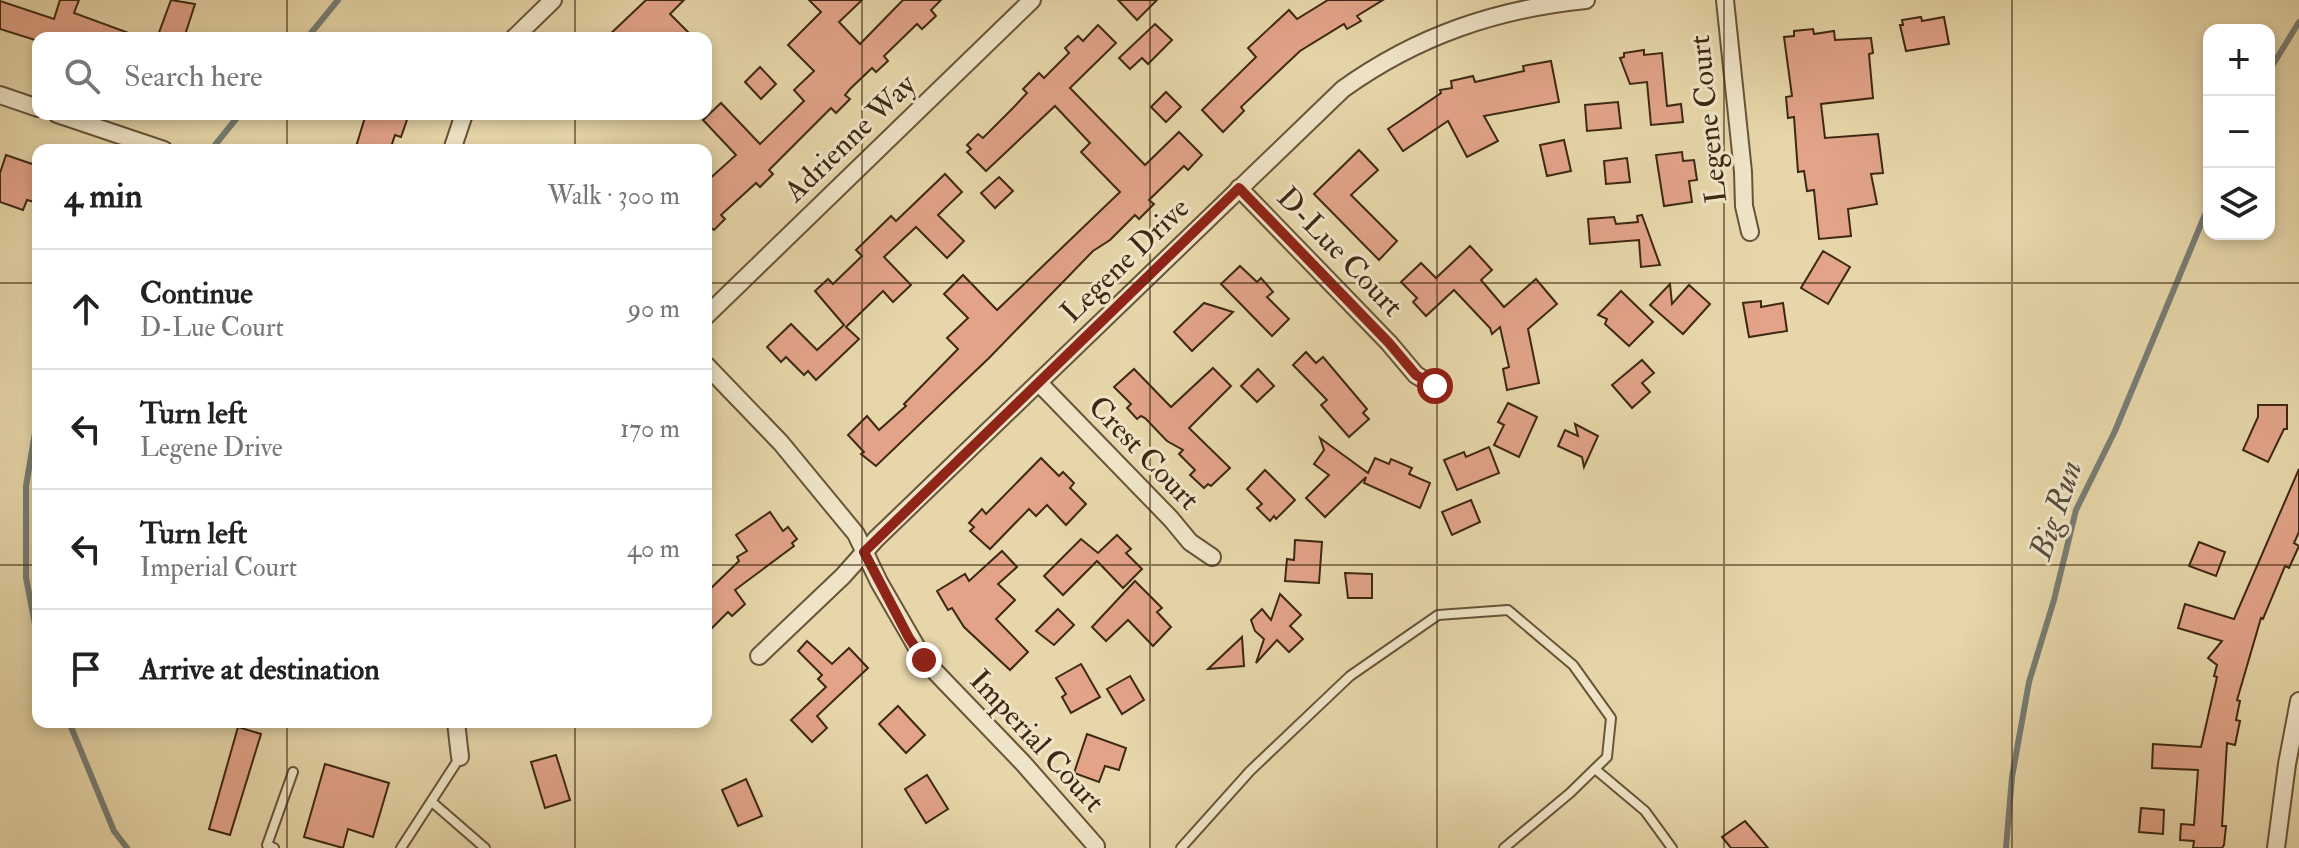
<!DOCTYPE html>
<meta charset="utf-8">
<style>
:root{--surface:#fff;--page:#f2f2f2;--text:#222;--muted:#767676;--line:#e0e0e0}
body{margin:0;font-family:"IM FELL Double Pica",serif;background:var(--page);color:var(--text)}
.controls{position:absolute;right:24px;top:24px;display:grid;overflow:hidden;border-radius:16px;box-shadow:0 4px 12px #0003}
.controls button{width:72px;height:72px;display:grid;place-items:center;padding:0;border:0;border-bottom:2px solid var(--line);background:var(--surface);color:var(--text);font:40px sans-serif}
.stop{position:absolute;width:24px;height:24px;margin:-18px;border:6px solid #8f2418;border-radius:50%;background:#fff}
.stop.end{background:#8f2418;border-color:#fff;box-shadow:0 2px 8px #0008}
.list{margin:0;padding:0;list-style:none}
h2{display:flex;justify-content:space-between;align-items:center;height:104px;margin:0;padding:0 32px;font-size:34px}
h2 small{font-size:26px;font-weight:400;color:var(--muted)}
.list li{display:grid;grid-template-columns:52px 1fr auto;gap:24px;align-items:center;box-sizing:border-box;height:120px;padding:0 32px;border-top:2px solid var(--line)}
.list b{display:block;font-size:30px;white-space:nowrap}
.list p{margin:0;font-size:26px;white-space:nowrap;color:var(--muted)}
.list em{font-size:26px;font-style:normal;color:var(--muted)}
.icon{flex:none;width:44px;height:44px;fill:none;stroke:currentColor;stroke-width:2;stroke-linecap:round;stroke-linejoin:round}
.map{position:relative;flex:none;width:2299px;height:848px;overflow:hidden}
.search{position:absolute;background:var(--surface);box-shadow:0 4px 12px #0003;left:32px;top:32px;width:680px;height:88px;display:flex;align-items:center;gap:20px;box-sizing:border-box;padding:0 28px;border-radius:16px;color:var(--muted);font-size:30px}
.panel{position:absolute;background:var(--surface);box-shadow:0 4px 12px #0003;left:32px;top:144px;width:680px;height:584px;border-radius:16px}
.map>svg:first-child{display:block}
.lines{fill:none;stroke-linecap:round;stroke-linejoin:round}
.stream{stroke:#777d75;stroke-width:6}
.building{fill:#e2a388;stroke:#3e2813;stroke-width:2}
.service-casing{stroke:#685438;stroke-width:12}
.minor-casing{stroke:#685438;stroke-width:20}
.service{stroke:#efe4c7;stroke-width:8}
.minor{stroke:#efe4c7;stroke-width:16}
.route{stroke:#8f2418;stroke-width:10}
.grid{fill:none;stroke:#3e2813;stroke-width:2;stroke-opacity:0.55}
.labels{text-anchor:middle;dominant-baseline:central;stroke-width:6;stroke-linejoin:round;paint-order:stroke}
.street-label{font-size:30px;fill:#3e2813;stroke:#efe4c7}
.water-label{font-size:32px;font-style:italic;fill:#564c3c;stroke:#efe4c7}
</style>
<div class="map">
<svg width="2299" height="848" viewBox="0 0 2299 848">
<rect width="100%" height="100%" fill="#e6d6a9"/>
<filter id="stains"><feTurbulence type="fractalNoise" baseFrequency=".0025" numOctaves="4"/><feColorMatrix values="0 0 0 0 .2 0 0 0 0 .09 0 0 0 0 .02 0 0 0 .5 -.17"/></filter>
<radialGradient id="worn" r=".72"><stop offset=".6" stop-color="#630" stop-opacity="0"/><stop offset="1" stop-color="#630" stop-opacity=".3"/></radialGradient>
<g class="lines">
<g class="stream">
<path d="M307,38L338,0"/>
<path d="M2269,71L2299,22"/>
<path d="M215,145L240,114"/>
<path d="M38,415L26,486V578L38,640"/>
<path d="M69,722L114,831L127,848"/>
<path d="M2006,848L2012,777L2029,682L2054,600L2076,510L2115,431L2209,205"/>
</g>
</g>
<g class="building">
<path d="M60,0H79L74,13L137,36L136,38H38V41L0,29V1L54,19Z"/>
<path d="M171,0L195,4L184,38H157Z"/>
<path d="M646,0H684L670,14L694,38H606Z"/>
<path d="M809,0H862L839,22L860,44L903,0H941L931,10L936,16L922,29L917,24L884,56L888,61L876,72L872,68L850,89L845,95L850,99L836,113L831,108L769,170L773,174L760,187L756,183L721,215L725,219L714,230L709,226L706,229V182L736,155L703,120L721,103L760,144L804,101L794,90L814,71L788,45L821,12Z"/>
<path d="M1118,0H1157L1137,20Z"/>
<path d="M1328,0H1383L1357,16L1361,21L1347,29L1344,24L1300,51L1241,107L1244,111L1223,132L1202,110L1256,57L1248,48L1289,10L1297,19Z"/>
<path d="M1921,17L1922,21L1944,17L1949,44L1906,51L1900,25H1903L1902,20Z"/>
<path d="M1155,24L1172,40L1148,64L1142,58L1130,69L1119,58Z"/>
<path d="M1098,25L1116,43L1070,88L1145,165L1179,132L1202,155L1188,170L1184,166L1149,200L1154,204L1139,219L1135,215L1110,240L1093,251L989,358L876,466L861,454L864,452L848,435L867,416L879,430L906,406L904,404L958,349L947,338L968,318L944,294L963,275L997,310L1120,192L1081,152L1090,143L1055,106L986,171L967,152L971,149L967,145L978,134L983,138L1012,109L1027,93L1023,89L1039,73L1044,78L1069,53L1065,48L1078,36L1083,41Z"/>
<path d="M1813,29L1814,34L1834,31L1835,40L1871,38L1873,53L1869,54L1873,98L1821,104L1825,138L1878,134L1883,173L1871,174L1877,204L1848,209L1851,236L1819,239L1814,190L1807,191L1804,171L1798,172L1794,117L1788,118L1786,97L1792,96L1784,37L1794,36V31Z"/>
<path d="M1644,50V55L1662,53L1667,106L1681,104L1683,122L1651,125L1647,82L1630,84L1620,58L1624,57V53Z"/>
<path d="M1551,61L1559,102L1484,116L1498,141L1467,157L1448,121L1403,151L1388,129L1441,93L1440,90L1452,88L1451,81L1473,76L1475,82L1524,71L1523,66Z"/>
<path d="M760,67L776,84L761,99L745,82Z"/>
<path d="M1166,92L1181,107L1166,122L1151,107Z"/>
<path d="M1618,102L1621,128L1587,131L1585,105Z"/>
<path d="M366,114H409L401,137L395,135L390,150H355Z"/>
<path d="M1564,140L1571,171L1547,176L1540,145Z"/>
<path d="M1359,150L1378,170L1351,195L1397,241L1379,260L1314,194Z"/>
<path d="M1682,152L1683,161L1694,160L1697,180L1689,181L1692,202L1664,206L1656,155Z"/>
<path d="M6,155L38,166V203L27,200L23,210L0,202V173Z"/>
<path d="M1627,158L1630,182L1606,184L1604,161Z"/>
<path d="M945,174L962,192L938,215L964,241L947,258L916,227L884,257L911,285L893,302L883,291L846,327L859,339L816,380L808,371L804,375L786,357L781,362L767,347L791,324L817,350L844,325L815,291L828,279L833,284L862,256L856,250L891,216L896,221Z"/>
<path d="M999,177L1013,191L995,208L981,193Z"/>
<path d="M1642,215L1660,265L1641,267L1639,240L1590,244L1588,219L1614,217L1616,224L1638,222L1637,216Z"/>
<path d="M1470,246L1492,270L1481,280L1504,307L1536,279L1557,304L1528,329L1539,383L1507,390L1503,369L1509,367L1500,327L1492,334L1490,328L1454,290L1426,316L1413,302L1417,298L1401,282L1421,263L1436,278Z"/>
<path d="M1823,251L1850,267L1828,304L1801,288Z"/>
<path d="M1240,266L1257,282L1261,278L1273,292L1267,297L1289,319L1272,336L1221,284Z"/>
<path d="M1670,284L1672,304L1689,285L1710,304L1683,334L1650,305Z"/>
<path d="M1621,291L1653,322L1629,346L1605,324L1607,319L1598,315Z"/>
<path d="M1761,301V307L1783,303L1787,331L1749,337L1743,303Z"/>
<path d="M1204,303L1233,312L1192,351L1174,332Z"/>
<path d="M1306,352L1316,363L1323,357L1367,409L1363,413L1369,419L1349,437L1321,405L1327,400L1293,365Z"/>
<path d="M1642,360L1654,373L1642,383L1650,392L1632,408L1612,385Z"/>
<path d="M1213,368L1231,386L1189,428L1230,468L1211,486L1208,484L1204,488L1190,475L1195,470L1179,454L1183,450L1167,441L1145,418L1141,416L1137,419L1127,408L1131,404L1114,387L1134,369L1171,407Z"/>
<path d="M1258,369L1274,386L1257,402L1241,386Z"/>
<path d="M1508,403L1537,417L1519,457L1494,445L1504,425L1498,422Z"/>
<path d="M2258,405H2287V429H2284L2268,462L2243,450L2258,417Z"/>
<path d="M1575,424L1598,436L1584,467L1582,457L1558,446L1565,430L1578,436Z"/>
<path d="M1320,438L1368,473L1375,458L1389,464L1391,459L1412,468L1409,474L1430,483L1420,508L1364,483L1366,477L1325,517L1306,498L1329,475L1314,464L1324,450Z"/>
<path d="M1489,447L1499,473L1457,490L1444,460L1464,452L1466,457Z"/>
<path d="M1041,458L1059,476L1063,472L1074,483L1070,488L1086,504L1066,525L1047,505L1036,516L1029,509L990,549L970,531L974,527L969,523L982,509L986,514Z"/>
<path d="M2299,469V532L2294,543L2299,546L2289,568L2285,566L2263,619L2261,618L2237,700L2240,701L2236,720L2240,721L2235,745L2227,743L2222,826H2226L2224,845L2222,848H2193L2194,841L2180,840L2181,824L2194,825L2198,770L2152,768L2153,744L2201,747L2217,677L2214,676L2217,665L2208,658L2222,641L2178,628L2185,604L2234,619Z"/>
<path d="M1265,470L1295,500L1276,519L1274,516L1270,521L1257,508L1262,504L1247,489Z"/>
<path d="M1471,500L1480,522L1452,535L1442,512Z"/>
<path d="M770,512L783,531L788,527L797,539L792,543L794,546L735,590L745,604L732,616L728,612L706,634V593L739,561L737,557L747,551L736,535Z"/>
<path d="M1117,535L1131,549L1126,553L1142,569L1123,588L1097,561L1063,595L1044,576L1081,539L1098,553Z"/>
<path d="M1295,540L1322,542L1319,583L1285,581L1287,559L1294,560Z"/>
<path d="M2199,542L2225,552L2216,576L2189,566Z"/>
<path d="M1002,551L1017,567L998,584L1015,600L996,619L1028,652L1010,670L964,627L952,608L948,610L937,591L965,574L969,581Z"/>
<path d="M1345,573L1372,574V598H1348Z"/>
<path d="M1135,581L1162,608L1157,612L1171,627L1153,646L1128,620L1106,641L1092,627Z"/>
<path d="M1280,594L1301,615L1290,626L1303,639L1289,652L1277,640L1256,663L1264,639L1255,631L1251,620L1262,609L1271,620Z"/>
<path d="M1058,609L1074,625L1054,645L1036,631Z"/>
<path d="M1242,637L1244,666L1208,669Z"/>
<path d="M807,641L832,664L849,648L868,668L817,716L827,728L812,742L791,720L826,687L818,679L822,675L798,651Z"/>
<path d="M1081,664L1100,697L1071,713L1062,697L1066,694L1056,678Z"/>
<path d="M1130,676L1144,700L1122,714L1107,689Z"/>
<path d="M898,706L925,735L906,753L879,724Z"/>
<path d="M238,727L261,734L230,835L209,829Z"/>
<path d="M1087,734L1126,748L1119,770L1105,766L1099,782L1074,773Z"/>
<path d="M556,755L570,800L545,808L531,762Z"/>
<path d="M325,764L389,783L373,837L348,829L343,848L304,837Z"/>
<path d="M927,775L948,809L926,823L905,789Z"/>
<path d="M746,779L762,816L738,826L722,790Z"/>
<path d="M2141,808L2164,810L2163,834L2139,832Z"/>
<path d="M1745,821L1768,848H1731L1722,837Z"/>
</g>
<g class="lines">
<defs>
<g id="service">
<path d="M1595,769L1645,811L1672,848"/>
<path d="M432,802L485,848"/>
<path d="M274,848L267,845L293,772"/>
<path d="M401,848L460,757"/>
<path d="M1181,848L1250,771L1350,676L1438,615L1508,610L1573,665L1611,718L1607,757L1570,793L1504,848"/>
</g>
<g id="minor">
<path d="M1725,0L1743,172L1744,206L1750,232"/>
<path d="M514,38L553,0"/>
<path d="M0,95L38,108"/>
<path d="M57,114L164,150"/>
<path d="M452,150L464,114"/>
<path d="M1239,188L1389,343L1416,375L1435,386"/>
<path d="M706,316L1032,0"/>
<path d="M706,365L781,443L856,534L879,582L924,660L1023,763L1096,846"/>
<path d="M1039,383L1171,519L1190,542L1212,557"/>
<path d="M759,656L843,576L876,539L1343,89C1417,36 1496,9 1586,0"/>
<path d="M456,722L460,757"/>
<path d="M2276,848L2287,764L2299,701"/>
</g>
</defs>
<use href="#service" class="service-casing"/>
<use href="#minor" class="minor-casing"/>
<use href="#service" class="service"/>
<use href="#minor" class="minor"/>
</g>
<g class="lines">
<path class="route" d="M924,660L909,638L864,552L1239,188L1389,343L1416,375L1435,386"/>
</g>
<path class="grid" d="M287,0V38M575,0V38M862,0V848M1150,0V848M1437,0V848M1724,0V848M2012,0V848M287,114V150M575,114V150M0,283H38M706,283H2299M0,565H38M706,565H2299M287,722V848M575,722V848"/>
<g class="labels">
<g class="street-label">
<text transform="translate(1708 119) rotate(-96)">Legene Court</text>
<text transform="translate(850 138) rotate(-44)">Adrienne Way</text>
<text transform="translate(1340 252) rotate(46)">D-Lue Court</text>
<text transform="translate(1125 260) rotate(-44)">Legene Drive</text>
<text transform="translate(1144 453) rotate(46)">Crest Court</text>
<text transform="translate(1037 741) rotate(47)">Imperial Court</text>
</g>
<g class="water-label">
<text transform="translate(2056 510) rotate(-71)">Big Run</text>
</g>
</g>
<rect width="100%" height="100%" filter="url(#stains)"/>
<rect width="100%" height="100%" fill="url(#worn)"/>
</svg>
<div class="controls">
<button>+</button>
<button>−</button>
<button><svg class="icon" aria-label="layers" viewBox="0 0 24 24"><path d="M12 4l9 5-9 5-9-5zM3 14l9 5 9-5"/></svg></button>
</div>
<div class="stop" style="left:1435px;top:386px"></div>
<div class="stop end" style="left:924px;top:660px"></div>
<div class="search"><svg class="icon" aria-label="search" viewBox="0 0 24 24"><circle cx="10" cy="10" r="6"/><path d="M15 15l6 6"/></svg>Search here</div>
<section class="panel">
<h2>4 min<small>Walk · 300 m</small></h2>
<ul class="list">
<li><svg class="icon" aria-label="ahead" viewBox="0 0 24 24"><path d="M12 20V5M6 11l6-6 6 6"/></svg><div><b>Continue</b><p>D-Lue Court</p></div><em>90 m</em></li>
<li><svg class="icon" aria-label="left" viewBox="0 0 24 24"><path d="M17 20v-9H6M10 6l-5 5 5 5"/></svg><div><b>Turn left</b><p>Legene Drive</p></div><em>170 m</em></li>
<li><svg class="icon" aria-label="left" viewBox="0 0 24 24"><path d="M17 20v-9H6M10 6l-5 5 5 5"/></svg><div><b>Turn left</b><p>Imperial Court</p></div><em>40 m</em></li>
<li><svg class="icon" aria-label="arrive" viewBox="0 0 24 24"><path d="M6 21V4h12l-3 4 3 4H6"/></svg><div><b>Arrive at destination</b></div></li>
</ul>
</section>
</div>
